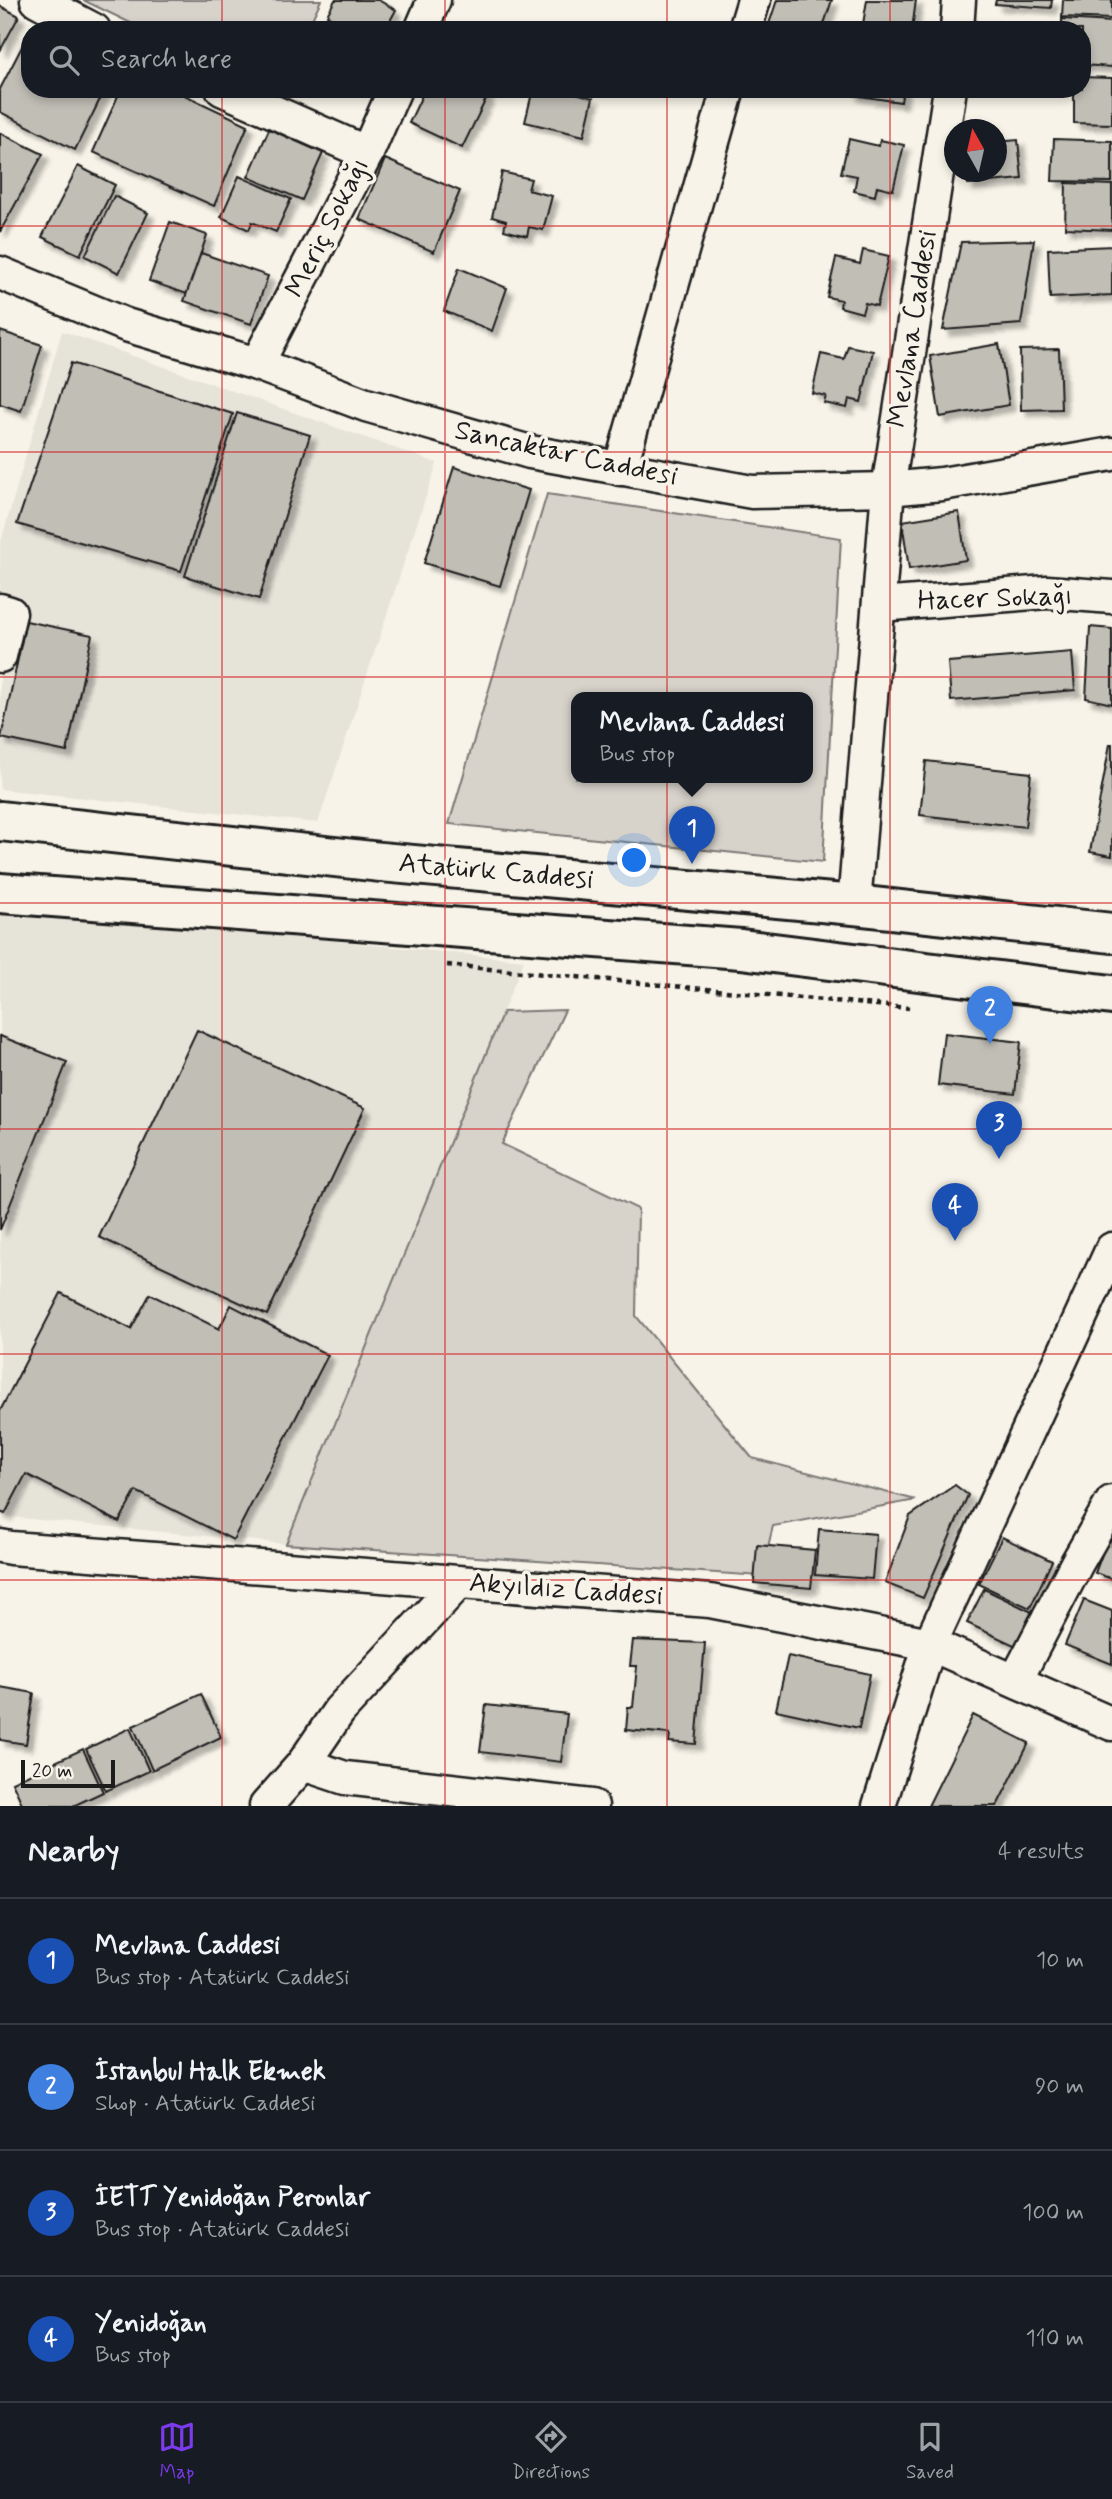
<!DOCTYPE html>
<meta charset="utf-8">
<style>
:root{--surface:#171b24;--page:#242831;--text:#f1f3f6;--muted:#9ea1a6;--line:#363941;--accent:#7c3aed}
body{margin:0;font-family:Mynerve,sans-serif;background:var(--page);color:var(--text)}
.compass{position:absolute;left:944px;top:119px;width:63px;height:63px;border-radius:50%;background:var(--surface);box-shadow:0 4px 10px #0003;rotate:352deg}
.scale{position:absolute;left:21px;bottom:18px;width:94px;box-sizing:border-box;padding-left:7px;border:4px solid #1c1c1c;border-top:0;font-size:19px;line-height:24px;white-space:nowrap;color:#1c1c1c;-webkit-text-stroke:5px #f7f3e8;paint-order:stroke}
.you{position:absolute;left:635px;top:861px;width:24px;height:24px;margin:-18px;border:5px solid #fff;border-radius:50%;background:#1a73e8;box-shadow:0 0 0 10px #1a73e833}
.badge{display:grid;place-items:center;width:46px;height:46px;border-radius:50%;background:var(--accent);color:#fff;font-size:23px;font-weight:700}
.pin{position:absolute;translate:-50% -58px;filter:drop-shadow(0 2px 4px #0008)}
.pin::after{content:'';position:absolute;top:37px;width:24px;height:21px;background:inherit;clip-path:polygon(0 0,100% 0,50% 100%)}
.popup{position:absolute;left:571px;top:692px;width:242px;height:91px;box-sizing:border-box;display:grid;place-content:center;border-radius:14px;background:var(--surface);filter:drop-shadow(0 2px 5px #0005);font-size:23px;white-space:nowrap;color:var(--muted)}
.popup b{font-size:26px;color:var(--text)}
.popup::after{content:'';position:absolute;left:50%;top:100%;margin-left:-14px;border:14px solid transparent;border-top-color:var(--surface)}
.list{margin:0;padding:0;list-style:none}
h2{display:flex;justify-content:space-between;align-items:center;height:91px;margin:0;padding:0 28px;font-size:30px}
h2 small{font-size:23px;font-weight:400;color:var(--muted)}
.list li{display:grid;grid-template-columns:46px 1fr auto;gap:21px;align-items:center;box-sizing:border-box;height:126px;padding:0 28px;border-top:2px solid var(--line)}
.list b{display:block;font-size:26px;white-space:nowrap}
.list p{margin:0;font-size:23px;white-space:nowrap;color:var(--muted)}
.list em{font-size:23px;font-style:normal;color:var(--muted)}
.icon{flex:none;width:38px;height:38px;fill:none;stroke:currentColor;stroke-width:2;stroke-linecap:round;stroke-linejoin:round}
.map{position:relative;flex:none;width:1112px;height:1806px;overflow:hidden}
.search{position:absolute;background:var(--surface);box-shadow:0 4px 10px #0003;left:21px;right:21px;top:21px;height:77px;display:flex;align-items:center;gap:18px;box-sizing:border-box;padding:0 24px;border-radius:28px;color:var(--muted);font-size:26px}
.sheet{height:595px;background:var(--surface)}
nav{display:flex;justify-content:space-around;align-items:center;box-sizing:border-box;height:98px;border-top:2px solid var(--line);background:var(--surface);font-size:19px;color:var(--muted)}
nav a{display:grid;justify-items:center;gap:4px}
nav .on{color:var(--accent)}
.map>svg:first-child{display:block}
.built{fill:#e6e3d9}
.green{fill:#d7d3cb;stroke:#7a7874;stroke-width:2;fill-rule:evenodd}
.building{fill:#c0beb5;stroke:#1c1c1c;stroke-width:2;filter:url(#shadow)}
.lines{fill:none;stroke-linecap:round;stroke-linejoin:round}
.minor-casing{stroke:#1c1c1c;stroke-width:37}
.major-casing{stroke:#1c1c1c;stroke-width:44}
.path{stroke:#1c1c1c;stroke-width:4.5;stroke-dasharray:5 5;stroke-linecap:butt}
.minor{stroke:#f7f3e8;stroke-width:32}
.major{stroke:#f7f3e8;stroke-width:38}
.grid{fill:none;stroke:#d62828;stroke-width:2;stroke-opacity:0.55}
.labels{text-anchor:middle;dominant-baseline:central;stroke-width:7;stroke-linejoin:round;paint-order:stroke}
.street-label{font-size:28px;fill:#1c1c1c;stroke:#f7f3e8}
</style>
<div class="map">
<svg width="1112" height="1806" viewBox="0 0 1112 1806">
<defs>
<filter id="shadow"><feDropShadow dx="6" dy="6" stdDeviation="2" flood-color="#0004"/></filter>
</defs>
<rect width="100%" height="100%" fill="#f7f3e8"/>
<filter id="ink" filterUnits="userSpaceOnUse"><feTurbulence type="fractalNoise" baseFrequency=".0143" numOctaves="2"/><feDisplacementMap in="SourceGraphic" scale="14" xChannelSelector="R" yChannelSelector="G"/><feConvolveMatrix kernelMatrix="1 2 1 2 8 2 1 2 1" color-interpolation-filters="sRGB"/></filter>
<g filter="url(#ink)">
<g class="built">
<path d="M62,331L437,463L318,823L0,789V545Z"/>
<path d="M3,908L524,960L286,1544L0,1516V914Z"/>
</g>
<g class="green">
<path d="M83,0H321L307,30H145Z"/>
<path d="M547,494L841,538L823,862L449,824ZM576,698H808V778H576Z"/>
<path d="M565,1010L502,1144L638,1209L636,1316L752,1458L916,1500L773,1526L761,1576L286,1544L503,1012Z"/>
</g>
<g class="building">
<path d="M335,0H378L396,10L385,30H354L327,15Z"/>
<path d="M777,0H832L822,30H767Z"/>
<path d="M867,0H916L912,30H862Z"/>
<path d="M996,0H1052L1051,8L995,4Z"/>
<path d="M1063,0H1112V19L1062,17Z"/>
<path d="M0,6L19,16L0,51Z"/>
<path d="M1062,19L1112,22V67L1082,65V30H1062Z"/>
<path d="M30,31V89H105L75,150L0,112V89Z"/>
<path d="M1082,77L1112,78V124L1074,123V89H1082Z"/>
<path d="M121,89H172L248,125L214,206L93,152Z"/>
<path d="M425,89H476L488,95L462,148L409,123Z"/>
<path d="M533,89H563L593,98L584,136L525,122Z"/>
<path d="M853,89H903L901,102L852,95Z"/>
<path d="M269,129L323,153L302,200L248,177Z"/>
<path d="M0,133L43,154L0,232Z"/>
<path d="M849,139L879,146L880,140L904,145L893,190L877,186L875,196L854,191L857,176L841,173Z"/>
<path d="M1054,139L1112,141V182L1052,181Z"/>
<path d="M1018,140L1022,179L968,184L967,172H996V142Z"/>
<path d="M385,159L460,191L434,252L359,219Z"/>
<path d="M78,166L115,185L80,255L42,237Z"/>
<path d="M502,172L531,179L528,190L552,196L543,230L529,227L527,236L504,230L506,221L492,217Z"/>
<path d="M239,176L291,199L276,232L252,222L249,230L221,217Z"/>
<path d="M1066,183L1112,185V230L1065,228Z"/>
<path d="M114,196L148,213L119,273L85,256Z"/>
<path d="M170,222L207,235L187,294L149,281Z"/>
<path d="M1034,240L1021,324L943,330L961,242Z"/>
<path d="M1112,246V295L1050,298L1048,249Z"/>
<path d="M863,250L889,256L877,306L865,303L862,313L840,307L841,300L827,297L836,258L860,264Z"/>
<path d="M201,253L268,276L251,324L184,301Z"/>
<path d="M459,268L507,288L492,331L444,311Z"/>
<path d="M0,331L42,345L21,411L0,404Z"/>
<path d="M999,344L1009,405L940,417L930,356Z"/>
<path d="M848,346L873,351L861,402L849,399L847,408L824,403L826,396L812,393L821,354L844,359Z"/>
<path d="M1059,349L1061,409L1021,410L1020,350Z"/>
<path d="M71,363L233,414L181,571L17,524Z"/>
<path d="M237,413L310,435L259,599L185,576Z"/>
<path d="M454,467L529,490L500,586L424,563Z"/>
<path d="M959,512L966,560L909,569L902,521Z"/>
<path d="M26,621L92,635L67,752L1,738Z"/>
<path d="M1090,627L1112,629V704L1086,698Z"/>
<path d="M1072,652L1075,690L951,701L948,662Z"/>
<path d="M1110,744H1112V856L1090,852Z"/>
<path d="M926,761L1031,773L1025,827L920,815Z"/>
<path d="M197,1030L365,1108L267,1315L99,1237Z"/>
<path d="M944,1033L1021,1042L1015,1094L938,1085Z"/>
<path d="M0,1036L67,1062L0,1230Z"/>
<path d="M61,1293L131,1329L150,1294L219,1329L231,1305L328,1355L233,1540L136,1491L119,1522L26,1474L5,1514L0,1512V1411Z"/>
<path d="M955,1485L968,1495L923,1598L885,1583L910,1516Z"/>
<path d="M819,1529L876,1534L872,1579L815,1575Z"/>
<path d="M1109,1536L1112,1537V1579L1095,1573Z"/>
<path d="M1002,1537L1052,1561L1030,1608L979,1584Z"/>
<path d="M757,1545L815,1550L811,1588L754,1583Z"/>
<path d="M984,1589L1032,1612L1016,1646L967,1623Z"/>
<path d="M1084,1600L1112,1611V1664L1065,1645Z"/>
<path d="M633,1640L705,1643L696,1744L669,1742L670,1734L626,1730L628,1707H633L637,1666H630Z"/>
<path d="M788,1656L870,1674L859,1728L776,1710Z"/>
<path d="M0,1687L34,1693L26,1744L0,1740Z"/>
<path d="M201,1694L221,1737L152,1770L133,1726Z"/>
<path d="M486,1705L567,1714L561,1762L480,1752Z"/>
<path d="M973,1715L1029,1743L997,1806H928Z"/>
<path d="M130,1728L149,1771L106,1791L86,1749Z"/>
<path d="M83,1749L103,1792L73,1806H23L12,1782Z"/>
</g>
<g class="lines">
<defs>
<g id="minor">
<path d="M37,0L94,30"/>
<path d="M421,30L434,0"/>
<path d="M745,30L754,0"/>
<path d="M957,30L959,0"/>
<path d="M222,89L367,153"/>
<path d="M0,273L126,325L257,364L366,405L530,452L752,492L888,489L942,484L1112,454"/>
<path d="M257,364L367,153L395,89"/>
<path d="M620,469L728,89"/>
<path d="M879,605L1047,592L1112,597"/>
<path d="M0,610L10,613L0,656"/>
<path d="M854,905L888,489L950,89"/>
<path d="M0,1546L11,1548L710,1601L930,1644L1112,1724"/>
<path d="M1016,1680L1077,1563L1112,1502"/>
<path d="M303,1764L345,1778L592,1806"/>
<path d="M266,1806L303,1764L339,1711L458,1583"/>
<path d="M879,1806L930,1644L1112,1249"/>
</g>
<g id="major">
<path d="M0,821L381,862L854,905L1112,933"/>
<path d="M0,893L741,949L1112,995"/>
</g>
</defs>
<use href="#minor" class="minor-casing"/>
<use href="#major" class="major-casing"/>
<path class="path" d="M447,965L909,1008"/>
<use href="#minor" class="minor"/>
<use href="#major" class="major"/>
</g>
</g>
<path class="grid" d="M222,0V30M445,0V30M667,0V30M890,0V30M222,89V1806M445,89V1806M667,89V1806M890,89V1806M0,226H1112M0,452H1112M0,677H1112M0,903H1112M0,1129H1112M0,1354H1112M0,1580H1112"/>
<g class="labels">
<g class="street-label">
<text transform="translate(328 228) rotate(-63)">Meriç Sokağı</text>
<text transform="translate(913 329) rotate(-81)">Mevlana Caddesi</text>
<text transform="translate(566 454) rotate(12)">Sancaktar Caddesi</text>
<text transform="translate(995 599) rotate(-2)">Hacer Sokağı</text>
<text transform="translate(496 872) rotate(5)">Atatürk Caddesi</text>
<text transform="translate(566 1590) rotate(4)">Akyıldız Caddesi</text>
</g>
</g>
</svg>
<svg class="compass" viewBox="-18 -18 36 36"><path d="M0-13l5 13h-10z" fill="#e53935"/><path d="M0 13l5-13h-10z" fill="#9ea1a6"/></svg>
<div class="scale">20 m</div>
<div class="you"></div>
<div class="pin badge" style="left:692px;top:864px;background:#1a4fb4">1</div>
<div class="popup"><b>Mevlana Caddesi</b>Bus stop</div>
<div class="pin badge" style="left:990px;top:1044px;background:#3f7fe0">2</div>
<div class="pin badge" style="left:999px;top:1159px;background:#1a4fb4">3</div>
<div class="pin badge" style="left:955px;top:1241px;background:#1a4fb4">4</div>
<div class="search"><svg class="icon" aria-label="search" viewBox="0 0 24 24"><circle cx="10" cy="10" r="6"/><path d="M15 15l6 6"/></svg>Search here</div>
</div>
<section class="sheet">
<h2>Nearby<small>4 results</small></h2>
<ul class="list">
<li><span class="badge" style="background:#1a4fb4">1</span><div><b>Mevlana Caddesi</b><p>Bus stop · Atatürk Caddesi</p></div><em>10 m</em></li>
<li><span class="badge" style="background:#3f7fe0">2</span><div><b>İstanbul Halk Ekmek</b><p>Shop · Atatürk Caddesi</p></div><em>90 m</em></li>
<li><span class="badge" style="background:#1a4fb4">3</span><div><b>İETT Yenidoğan Peronlar</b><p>Bus stop · Atatürk Caddesi</p></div><em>100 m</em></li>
<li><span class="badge" style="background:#1a4fb4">4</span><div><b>Yenidoğan</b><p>Bus stop</p></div><em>110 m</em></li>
</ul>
</section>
<nav>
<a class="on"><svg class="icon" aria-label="map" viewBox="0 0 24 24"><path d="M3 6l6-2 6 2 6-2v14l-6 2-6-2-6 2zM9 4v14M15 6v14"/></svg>Map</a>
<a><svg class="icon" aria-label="directions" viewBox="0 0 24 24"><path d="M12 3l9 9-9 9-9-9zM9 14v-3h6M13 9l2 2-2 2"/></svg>Directions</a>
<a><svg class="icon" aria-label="saved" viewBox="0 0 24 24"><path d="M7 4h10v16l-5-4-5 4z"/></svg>Saved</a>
</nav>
